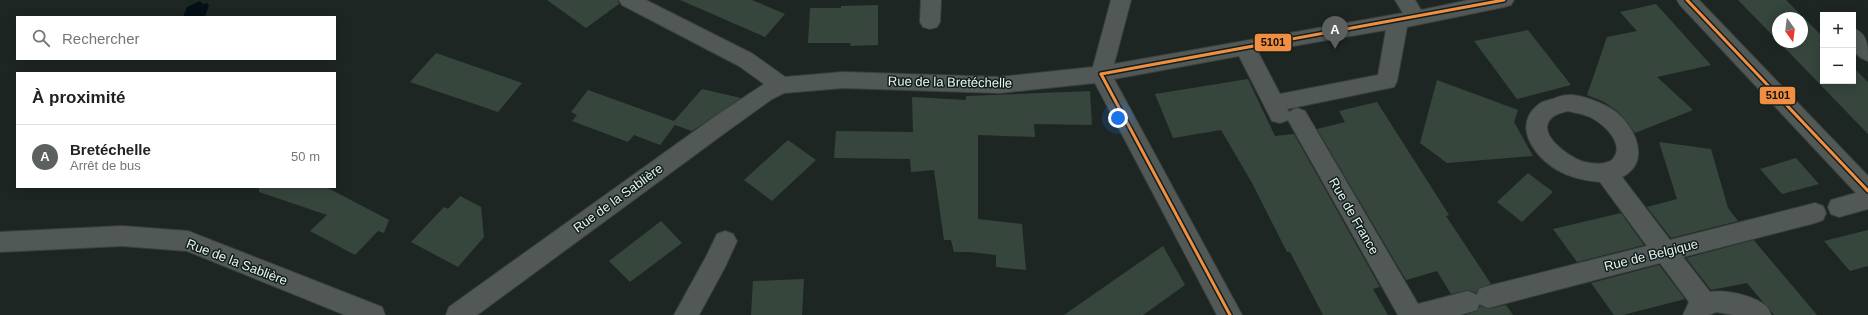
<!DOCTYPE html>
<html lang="fr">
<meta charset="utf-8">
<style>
:root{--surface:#fff;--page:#f2f2f2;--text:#222;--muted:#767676;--line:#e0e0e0;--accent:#5c605f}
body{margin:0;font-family:Helvetica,sans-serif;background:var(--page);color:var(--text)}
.controls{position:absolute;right:12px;top:12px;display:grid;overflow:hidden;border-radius:0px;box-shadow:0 2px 10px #0003}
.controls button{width:36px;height:36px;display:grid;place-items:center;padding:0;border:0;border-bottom:1px solid var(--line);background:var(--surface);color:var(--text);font:20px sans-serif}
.compass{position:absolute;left:1772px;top:12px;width:36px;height:36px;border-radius:50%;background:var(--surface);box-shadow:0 2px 10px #0003;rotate:166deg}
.you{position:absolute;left:1118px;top:118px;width:14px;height:14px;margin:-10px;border:3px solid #fff;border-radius:50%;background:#1a73e8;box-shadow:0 0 0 6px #1a73e833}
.badge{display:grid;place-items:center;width:26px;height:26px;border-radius:50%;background:var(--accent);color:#fff;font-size:13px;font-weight:700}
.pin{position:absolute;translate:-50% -33px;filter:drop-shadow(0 1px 2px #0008)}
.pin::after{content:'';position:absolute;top:21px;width:14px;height:12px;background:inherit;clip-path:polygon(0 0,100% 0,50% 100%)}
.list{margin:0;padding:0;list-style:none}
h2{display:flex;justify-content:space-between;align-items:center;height:52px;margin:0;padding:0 16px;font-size:17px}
h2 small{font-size:13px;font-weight:400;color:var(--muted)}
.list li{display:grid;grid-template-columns:26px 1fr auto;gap:12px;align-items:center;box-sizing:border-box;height:64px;padding:0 16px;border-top:1px solid var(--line)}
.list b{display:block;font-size:15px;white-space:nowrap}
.list p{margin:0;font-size:13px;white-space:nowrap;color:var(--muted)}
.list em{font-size:13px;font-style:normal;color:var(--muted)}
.icon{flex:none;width:22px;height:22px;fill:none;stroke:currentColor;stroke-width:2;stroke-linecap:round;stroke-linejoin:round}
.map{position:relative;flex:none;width:1868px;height:315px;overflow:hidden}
.search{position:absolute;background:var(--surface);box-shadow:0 2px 10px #0003;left:16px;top:16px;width:320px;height:44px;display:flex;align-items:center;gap:10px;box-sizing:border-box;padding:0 14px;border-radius:0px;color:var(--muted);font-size:15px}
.panel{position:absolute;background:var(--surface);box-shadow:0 2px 10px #0003;left:16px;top:72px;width:320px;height:116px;border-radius:0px}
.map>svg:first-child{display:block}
.water{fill:#031016}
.building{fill:#36463d}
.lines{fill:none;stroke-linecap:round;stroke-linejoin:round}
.minor-casing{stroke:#39403e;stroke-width:2}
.minor{fill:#525856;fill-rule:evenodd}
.bus-1-casing{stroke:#111f1c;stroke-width:6}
.bus-1{stroke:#f28e42;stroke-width:3}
.labels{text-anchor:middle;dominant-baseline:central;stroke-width:3;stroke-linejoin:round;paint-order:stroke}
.street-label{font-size:13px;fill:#eaf4f1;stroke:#111f1c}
.line-badge{stroke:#111f1c;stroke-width:1.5}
.pale-badge-label{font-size:11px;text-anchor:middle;font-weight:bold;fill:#111}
</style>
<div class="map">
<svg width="1868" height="315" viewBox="0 0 1868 315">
<rect width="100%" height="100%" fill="#1e2624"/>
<path class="water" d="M200,1L203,4L207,3L209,5L205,17H183L187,7Z"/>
<g class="building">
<path d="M547,0H618L619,4L586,28Z"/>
<path d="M680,0H752L785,14L765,37Z"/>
<path d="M1738,0H1786L1823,37V81H1853V67L1868,82V134L1779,42H1802V18H1778V41Z"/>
<path d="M1656,4L1711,65L1657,77L1693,110L1635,133L1624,118L1617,111L1604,102L1587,95L1607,37L1637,31L1620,12Z"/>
<path d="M878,5V45L851,46L850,43H808L810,8H841V6Z"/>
<path d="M1528,30L1571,85L1517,99L1474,41Z"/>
<path d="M436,53L522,83L498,112L410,82Z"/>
<path d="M1248,79L1275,136L1294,134L1380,287L1373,289L1388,315H1323L1290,252H1287L1252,183L1221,130L1173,138L1155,94Z"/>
<path d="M1437,80L1518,110L1514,122L1533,156L1447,163L1420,143Z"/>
<path d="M702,89L741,98L692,131L675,125L660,145L634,135L628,142L572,121L577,115L571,112L588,90L674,121Z"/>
<path d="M1090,91L1092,125L1034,124L1035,137L978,135V219L1022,224L1026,270L996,267V255L970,252H954L951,240H944L934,170L911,172L910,159L834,158L836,131L913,132L912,97L966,100V96Z"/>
<path d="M1377,102L1449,215L1446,216L1491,284L1479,288L1476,293L1468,290L1451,294L1437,271L1406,280L1317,129L1345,122L1339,111Z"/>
<path d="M788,140L816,160L772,201L744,180Z"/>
<path d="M1659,142L1711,149L1728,208L1738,221L1671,238L1647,207L1677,199Z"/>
<path d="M1796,158L1819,184L1782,194L1760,169Z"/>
<path d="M1528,173L1553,192L1522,222L1497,202Z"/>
<path d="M259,187H326L389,220L384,233L378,231L355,255L310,231L327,215L259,192Z"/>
<path d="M460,196L481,207L484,237L458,267L411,242L444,207L448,209Z"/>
<path d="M1621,213L1644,245L1577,262L1553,229Z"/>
<path d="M661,221L682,243L630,282L609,261Z"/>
<path d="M1868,230V266L1850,271L1824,241Z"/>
<path d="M1754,240L1757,244L1817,315H1774L1747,283L1711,290L1686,258Z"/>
<path d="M1163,246L1185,285L1143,315H1064Z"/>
<path d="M1659,265L1685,299L1623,315H1614L1591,283Z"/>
<path d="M804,279L802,315H751L753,281Z"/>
<path d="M1506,305L1513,315H1465L1477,311L1480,306L1488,309Z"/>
</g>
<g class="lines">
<defs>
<g id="minor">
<path d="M619,0H646L753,54L785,77L843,72L1000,77L1093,67L1111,0H1131L1114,64L1403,13L1395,0H1415L1421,10L1469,0H1514L1511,5L1504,7L1407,27L1397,81L1394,87L1287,109L1289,112L1297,108L1305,111L1418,304L1468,291L1477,295L1479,289L1488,286L1647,246L1600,182C1585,181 1569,177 1557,170C1533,155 1512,125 1539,104C1543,101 1549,100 1553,99C1558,97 1563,95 1568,95C1581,94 1606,104 1616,112C1636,128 1651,162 1622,177L1670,240L1815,203L1823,206L1826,213L1823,220L1815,223L1683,257L1710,292C1725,289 1756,296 1767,307C1769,309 1770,312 1771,315H1734L1716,312L1709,315H1683L1689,302L1660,263L1488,308L1479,304L1477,310L1460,315H1398L1288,120L1280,123L1272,121L1239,56L1114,79L1242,315H1217L1095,83L1000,93L843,88L784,93L772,99L733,127L477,315H446L449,307L717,115L764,84L739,66L622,5ZM1386,30L1378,75L1280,94L1258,52ZM1568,111C1576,113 1585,114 1592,118C1606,126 1626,145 1612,160C1604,165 1594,164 1585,162C1572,159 1539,137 1549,121C1553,114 1561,113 1568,111Z"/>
<path d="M921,0H941L940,22L937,27L930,29L923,27L920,22Z"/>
<path d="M1677,0H1699L1868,176V209L1839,217L1831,214L1828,207L1831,200L1856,193L1680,5Z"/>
<path d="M1853,28C1868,34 1868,46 1868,61L1861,58L1853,51Z"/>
<path d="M122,226L188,231L382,307L385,315H345L187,251L122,246L0,252V232Z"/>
<path d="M725,231L733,234L737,241L725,267L699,315H674L707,255L717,234Z"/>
</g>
</defs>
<use href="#minor" class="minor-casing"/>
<use href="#minor" class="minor"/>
<defs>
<g id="bus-1">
<path d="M1687,0L1868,191"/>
<path d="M1101,74L1504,0"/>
<path d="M1101,74L1230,315"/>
</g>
</defs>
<use href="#bus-1" class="bus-1-casing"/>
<use href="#bus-1" class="bus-1"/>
</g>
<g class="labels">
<g class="street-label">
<text transform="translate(950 82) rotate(1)">Rue de la Bretéchelle</text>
<text transform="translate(618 198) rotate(-36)">Rue de la Sablière</text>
<text transform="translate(1354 216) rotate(60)">Rue de France</text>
<text transform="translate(1651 255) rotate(-14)">Rue de Belgique</text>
<text transform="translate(237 262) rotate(21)">Rue de la Sablière</text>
</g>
</g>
<g class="line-badge">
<rect x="1254" y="33" width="38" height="19" rx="4" fill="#f28e42"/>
<rect x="1759" y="86" width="37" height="19" rx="4" fill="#f28e42"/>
</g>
<g class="pale-badge-label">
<text x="1273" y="46">5101</text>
<text x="1778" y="99">5101</text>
</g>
</svg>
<div class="controls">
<button>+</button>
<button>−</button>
</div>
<svg class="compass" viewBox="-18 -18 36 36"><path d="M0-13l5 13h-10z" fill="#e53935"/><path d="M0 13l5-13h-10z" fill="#767676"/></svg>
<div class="you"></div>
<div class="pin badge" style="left:1335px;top:49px">A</div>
<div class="search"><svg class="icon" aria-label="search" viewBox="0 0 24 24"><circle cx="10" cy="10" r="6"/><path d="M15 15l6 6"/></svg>Rechercher</div>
<section class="panel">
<h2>À proximité<small></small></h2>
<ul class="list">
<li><span class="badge">A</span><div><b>Bretéchelle</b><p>Arrêt de bus</p></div><em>50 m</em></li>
</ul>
</section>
</div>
